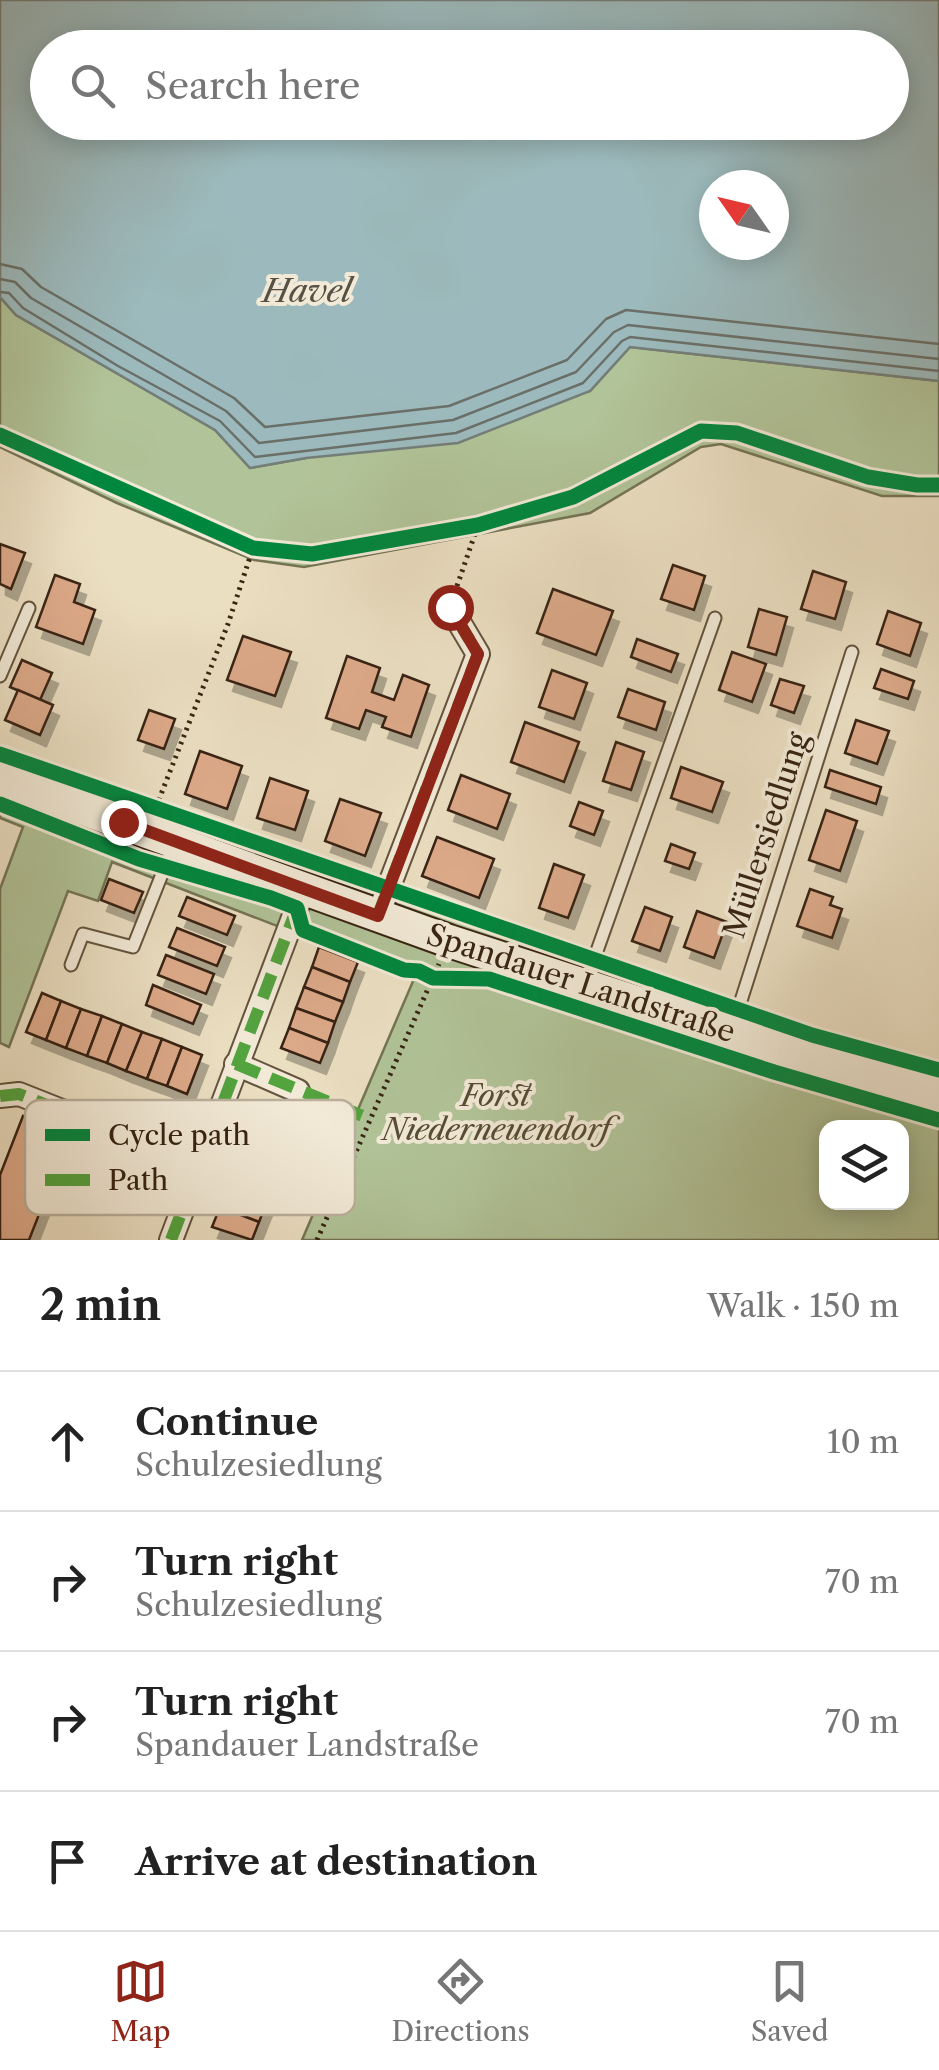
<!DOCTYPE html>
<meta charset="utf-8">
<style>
:root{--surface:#fff;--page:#f6f6f6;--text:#222;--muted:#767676;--line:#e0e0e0;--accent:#8f2418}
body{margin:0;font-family:"Libre Caslon Text",serif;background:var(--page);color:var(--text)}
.controls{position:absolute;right:30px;bottom:30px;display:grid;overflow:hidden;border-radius:20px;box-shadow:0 5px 25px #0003}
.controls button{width:90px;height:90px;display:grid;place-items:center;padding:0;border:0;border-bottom:2px solid var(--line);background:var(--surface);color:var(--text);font:50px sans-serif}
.compass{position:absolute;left:699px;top:170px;width:90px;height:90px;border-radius:50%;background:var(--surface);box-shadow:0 5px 25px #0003;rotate:304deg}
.stop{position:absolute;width:30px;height:30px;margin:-22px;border:8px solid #8f2418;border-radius:50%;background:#fff}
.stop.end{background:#8f2418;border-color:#fff;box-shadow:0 2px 10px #0008}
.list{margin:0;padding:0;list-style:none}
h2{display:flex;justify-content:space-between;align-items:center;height:130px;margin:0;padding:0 40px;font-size:42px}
h2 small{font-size:32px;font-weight:400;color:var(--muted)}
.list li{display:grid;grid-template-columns:65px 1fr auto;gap:30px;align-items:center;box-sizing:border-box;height:140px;padding:0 40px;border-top:2px solid var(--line)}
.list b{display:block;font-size:38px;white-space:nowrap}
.list p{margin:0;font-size:32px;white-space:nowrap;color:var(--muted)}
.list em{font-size:32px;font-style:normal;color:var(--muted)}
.icon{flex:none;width:55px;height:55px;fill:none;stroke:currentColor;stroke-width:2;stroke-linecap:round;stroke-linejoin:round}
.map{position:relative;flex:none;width:939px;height:1240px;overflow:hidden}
.search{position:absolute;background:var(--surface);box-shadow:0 5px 25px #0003;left:30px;right:30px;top:30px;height:110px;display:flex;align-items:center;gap:25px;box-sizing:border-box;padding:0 35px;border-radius:55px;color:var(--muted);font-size:38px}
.sheet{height:690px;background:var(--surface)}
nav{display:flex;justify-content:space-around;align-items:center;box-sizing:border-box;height:140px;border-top:2px solid var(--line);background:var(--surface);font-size:28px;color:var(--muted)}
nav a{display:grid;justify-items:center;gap:5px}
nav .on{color:var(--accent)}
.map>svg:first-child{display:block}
.green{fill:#b1c398;stroke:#747455;stroke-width:2.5;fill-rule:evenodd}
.water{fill:#9cbabd;stroke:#747e79;stroke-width:2.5;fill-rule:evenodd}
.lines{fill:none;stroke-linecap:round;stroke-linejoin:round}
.shore{stroke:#6a6f68;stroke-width:2.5}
.building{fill:#ddaa8a;stroke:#372412;stroke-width:2.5;filter:url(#shadow)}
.lane-casing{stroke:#64533e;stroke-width:15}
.street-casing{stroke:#64533e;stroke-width:26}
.secondary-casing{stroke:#372412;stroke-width:36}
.path{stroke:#372412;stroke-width:5;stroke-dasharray:2.5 5;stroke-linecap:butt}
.lane{stroke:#f2ead7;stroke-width:11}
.street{stroke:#f2ead7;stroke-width:22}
.secondary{stroke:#f2ead7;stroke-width:32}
.quiet{stroke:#53a33f;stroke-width:12;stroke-dasharray:25 12;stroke-linecap:butt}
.cycleway-casing{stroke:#f2ead7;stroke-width:21}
.cycleway{stroke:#00873e;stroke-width:15}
.route{stroke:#8f2418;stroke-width:12}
.labels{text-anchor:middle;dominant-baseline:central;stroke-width:8;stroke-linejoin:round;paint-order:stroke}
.street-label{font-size:30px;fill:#372412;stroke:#f2ead7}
.park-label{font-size:30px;font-style:italic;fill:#564c34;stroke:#f2ead7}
.water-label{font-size:32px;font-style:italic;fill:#555145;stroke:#f2ead7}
.key{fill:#f2ead7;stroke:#baaf9c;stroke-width:2.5}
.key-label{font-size:28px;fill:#372412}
</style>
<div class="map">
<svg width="939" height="1240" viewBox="0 0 939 1240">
<defs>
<filter id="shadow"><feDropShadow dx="6" dy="11" stdDeviation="0" flood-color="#0004"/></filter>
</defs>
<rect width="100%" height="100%" fill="#ebdfc2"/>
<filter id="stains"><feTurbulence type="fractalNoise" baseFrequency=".002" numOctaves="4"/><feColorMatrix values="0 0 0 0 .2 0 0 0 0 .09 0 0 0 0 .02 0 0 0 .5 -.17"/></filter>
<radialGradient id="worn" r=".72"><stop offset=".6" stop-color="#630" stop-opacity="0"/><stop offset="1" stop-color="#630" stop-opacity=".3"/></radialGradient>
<g class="green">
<path d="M0,297L16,315L215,430L250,468L306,458L590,391L630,347L939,381V496H882L721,444L701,447L590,513L304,567L254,560L117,503L0,447Z"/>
<path d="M0,750L808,1029L939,1067V1240H302L414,979L112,862L98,901L68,891L9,1047L0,1043V889L23,827L0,818ZM826,1128H902V1202H826Z"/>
</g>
<path class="water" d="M0,0H939V381L630,347L590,391L458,443L306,458L250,468L215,430L16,315L0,297ZM48,48H892V122H48ZM714,185H774V245H714Z"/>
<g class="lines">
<g class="shore">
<path d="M0,264L22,269L41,287L234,398L265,427L449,406L567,360L606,319L626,310L939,344"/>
<path d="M0,279L15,282L31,298L226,411L259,443L453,420L576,372L614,332L628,325L939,359"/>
<path d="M0,292L9,293L23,308L118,366L220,421L255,457L456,433L583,383L622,341L630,337L939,371"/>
</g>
</g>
<g class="building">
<path d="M0,544L25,553L11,589L0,584Z"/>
<path d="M673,565L705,576L694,610L661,599Z"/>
<path d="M813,571L846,582L835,619L801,609Z"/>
<path d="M55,575L80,584L74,602L95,610L83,644L36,627Z"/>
<path d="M553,589L613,611L596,655L537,633Z"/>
<path d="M759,609L787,617L776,655L748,647Z"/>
<path d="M888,611L921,623L910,656L877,644Z"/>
<path d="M243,636L291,652L275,696L227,680Z"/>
<path d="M637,639L678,654L671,672L631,657Z"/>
<path d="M732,652L766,664L752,702L719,690Z"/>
<path d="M347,656L380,668L372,692L394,700L403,675L429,685L411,737L382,727L386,717L366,710L359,729L326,718Z"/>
<path d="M22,660L52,673L40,700L10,687Z"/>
<path d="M881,669L914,681L908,699L874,688Z"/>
<path d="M552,670L587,683L574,719L539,707Z"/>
<path d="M780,679L804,686L794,713L771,705Z"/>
<path d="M628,689L665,702L656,730L618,717Z"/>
<path d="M18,690L53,705L40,735L5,720Z"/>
<path d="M149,710L175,719L164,749L138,740Z"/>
<path d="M856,720L889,731L877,764L845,753Z"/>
<path d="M525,722L579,742L564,782L511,762Z"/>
<path d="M616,742L644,752L631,790L603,781Z"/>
<path d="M200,751L242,766L227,809L185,794Z"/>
<path d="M681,767L723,782L712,812L671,798Z"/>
<path d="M830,770L881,787L876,804L825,787Z"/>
<path d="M461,775L510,794L497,829L448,810Z"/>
<path d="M270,778L308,791L295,830L257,818Z"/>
<path d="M340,799L381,813L365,856L325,841Z"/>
<path d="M579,802L603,811L594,835L570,826Z"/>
<path d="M826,810L857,821L840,871L809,860Z"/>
<path d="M437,837L494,859L479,898L422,876Z"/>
<path d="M671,844L695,853L689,869L665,861Z"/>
<path d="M554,864L584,875L568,918L539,908Z"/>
<path d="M109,879L143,892L134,913L101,900Z"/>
<path d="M810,889L833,897L830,905L842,909L832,938L797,926Z"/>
<path d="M187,897L235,916L227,935L179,916Z"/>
<path d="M645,907L672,917L660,951L632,941Z"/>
<path d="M697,911L727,922L714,958L684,947Z"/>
<path d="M177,928L225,947L217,966L169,947Z"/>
<path d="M319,947L358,962L350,982L312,967Z"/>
<path d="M166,955L214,974L206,994L158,975Z"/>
<path d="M312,967L350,982L343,1002L304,987Z"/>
<path d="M153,985L201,1005L193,1024L146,1005Z"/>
<path d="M304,987L343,1002L335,1022L296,1008Z"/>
<path d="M42,993L61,1001L46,1040L26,1032Z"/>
<path d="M61,1001L81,1009L66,1048L46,1040Z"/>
<path d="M296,1008L335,1022L328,1043L289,1028Z"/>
<path d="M81,1009L102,1016L87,1056L66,1048Z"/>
<path d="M102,1016L122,1024L107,1063L87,1056Z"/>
<path d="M122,1024L142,1032L126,1071L107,1063Z"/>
<path d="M289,1028L328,1043L320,1063L281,1048Z"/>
<path d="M142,1032L162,1039L147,1079L126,1071Z"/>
<path d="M162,1039L182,1047L167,1086L147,1079Z"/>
<path d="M182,1047L202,1055L187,1094L167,1086Z"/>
<path d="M23,1116L70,1135L29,1240H0V1175Z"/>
<path d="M228,1187L267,1202L259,1222L220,1207Z"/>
<path d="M220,1207L259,1222L252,1240L212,1227Z"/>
</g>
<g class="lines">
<defs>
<g id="lane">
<path d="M0,676L29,608"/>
<path d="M71,965L83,934L133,947L174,844"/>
<path d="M586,982L715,618"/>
<path d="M732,1029L852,652"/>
</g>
<g id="street">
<path d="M378,915L478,654L450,607"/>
<path d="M236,1064L298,1091"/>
<path d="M0,1096L19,1094L198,1165"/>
<path d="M171,1240L304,889"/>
</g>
<path id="secondary" d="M0,779L449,941L731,1033L939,1096"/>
</defs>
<use href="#lane" class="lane-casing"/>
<use href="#street" class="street-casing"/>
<use href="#secondary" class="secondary-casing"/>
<g class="path">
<path d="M457,586L478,525"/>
<path d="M156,807L228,624L253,548"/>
<path d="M317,1240L439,964"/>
</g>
<use href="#lane" class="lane"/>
<use href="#street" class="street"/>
<use href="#secondary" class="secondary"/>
<g class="quiet">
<path d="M114,849L132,799"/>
<path d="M378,915L478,654L450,607"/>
<path d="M236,1064L370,1119"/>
<path d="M0,1096L19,1094L198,1165"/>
<path d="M171,1240L304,889"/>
</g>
<defs>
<g id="cycleway">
<path d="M0,435L253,548L312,554L478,525L573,497L701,431L737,433L868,477L917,485H939"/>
<path d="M0,754L812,1035L939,1070"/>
<path d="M0,804L139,859L271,898L297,908L303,930L404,970L419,971L433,978L489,979L774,1072L939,1120"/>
</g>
</defs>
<use href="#cycleway" class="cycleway-casing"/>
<use href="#cycleway" class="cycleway"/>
</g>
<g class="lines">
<path class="route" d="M123,822L378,916L478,654L450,607"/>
</g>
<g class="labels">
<g class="street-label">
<text transform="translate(766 835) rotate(-72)">Müllersiedlung</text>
<text transform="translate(581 983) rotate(18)">Spandauer Landstraße</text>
</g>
<g class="park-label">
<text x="496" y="1095">Forst<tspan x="496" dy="34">Niederneuendorf</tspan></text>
</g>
<g class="water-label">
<text x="307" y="290">Havel</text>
</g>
</g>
<rect x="25" y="1100" width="330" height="115" rx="15" class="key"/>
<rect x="45" y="1129" width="45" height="12" fill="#00873e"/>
<rect x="45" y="1174" width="45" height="12" fill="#53a33f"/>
<g class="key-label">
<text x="108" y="1145">Cycle path</text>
<text x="108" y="1190">Path</text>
</g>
<rect width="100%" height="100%" filter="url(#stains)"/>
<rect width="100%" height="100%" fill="url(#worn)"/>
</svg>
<div class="controls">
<button><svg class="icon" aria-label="layers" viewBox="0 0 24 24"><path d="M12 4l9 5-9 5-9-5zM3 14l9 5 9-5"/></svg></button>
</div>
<svg class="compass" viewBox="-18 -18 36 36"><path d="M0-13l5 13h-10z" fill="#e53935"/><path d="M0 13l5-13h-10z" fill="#767676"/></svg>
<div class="stop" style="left:450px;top:607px"></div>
<div class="stop end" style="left:123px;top:822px"></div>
<div class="search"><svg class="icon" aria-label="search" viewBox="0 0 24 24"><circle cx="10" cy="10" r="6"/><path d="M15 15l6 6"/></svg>Search here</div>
</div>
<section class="sheet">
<h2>2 min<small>Walk · 150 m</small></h2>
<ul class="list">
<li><svg class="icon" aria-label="ahead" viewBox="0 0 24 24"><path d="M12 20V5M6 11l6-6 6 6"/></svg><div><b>Continue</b><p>Schulzesiedlung</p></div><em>10 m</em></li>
<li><svg class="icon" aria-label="right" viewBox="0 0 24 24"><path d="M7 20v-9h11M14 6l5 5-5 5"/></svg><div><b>Turn right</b><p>Schulzesiedlung</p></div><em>70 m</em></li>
<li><svg class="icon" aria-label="right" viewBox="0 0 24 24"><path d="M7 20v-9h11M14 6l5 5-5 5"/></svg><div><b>Turn right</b><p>Spandauer Landstraße</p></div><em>70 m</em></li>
<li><svg class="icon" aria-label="arrive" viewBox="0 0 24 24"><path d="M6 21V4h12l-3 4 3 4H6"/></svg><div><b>Arrive at destination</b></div></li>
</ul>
</section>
<nav>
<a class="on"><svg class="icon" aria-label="map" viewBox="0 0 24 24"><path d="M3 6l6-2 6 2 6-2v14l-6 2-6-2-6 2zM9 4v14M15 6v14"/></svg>Map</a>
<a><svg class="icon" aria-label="directions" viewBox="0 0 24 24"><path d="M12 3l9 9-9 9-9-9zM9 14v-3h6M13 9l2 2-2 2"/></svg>Directions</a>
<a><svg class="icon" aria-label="saved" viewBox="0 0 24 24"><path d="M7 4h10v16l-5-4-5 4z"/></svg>Saved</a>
</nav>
